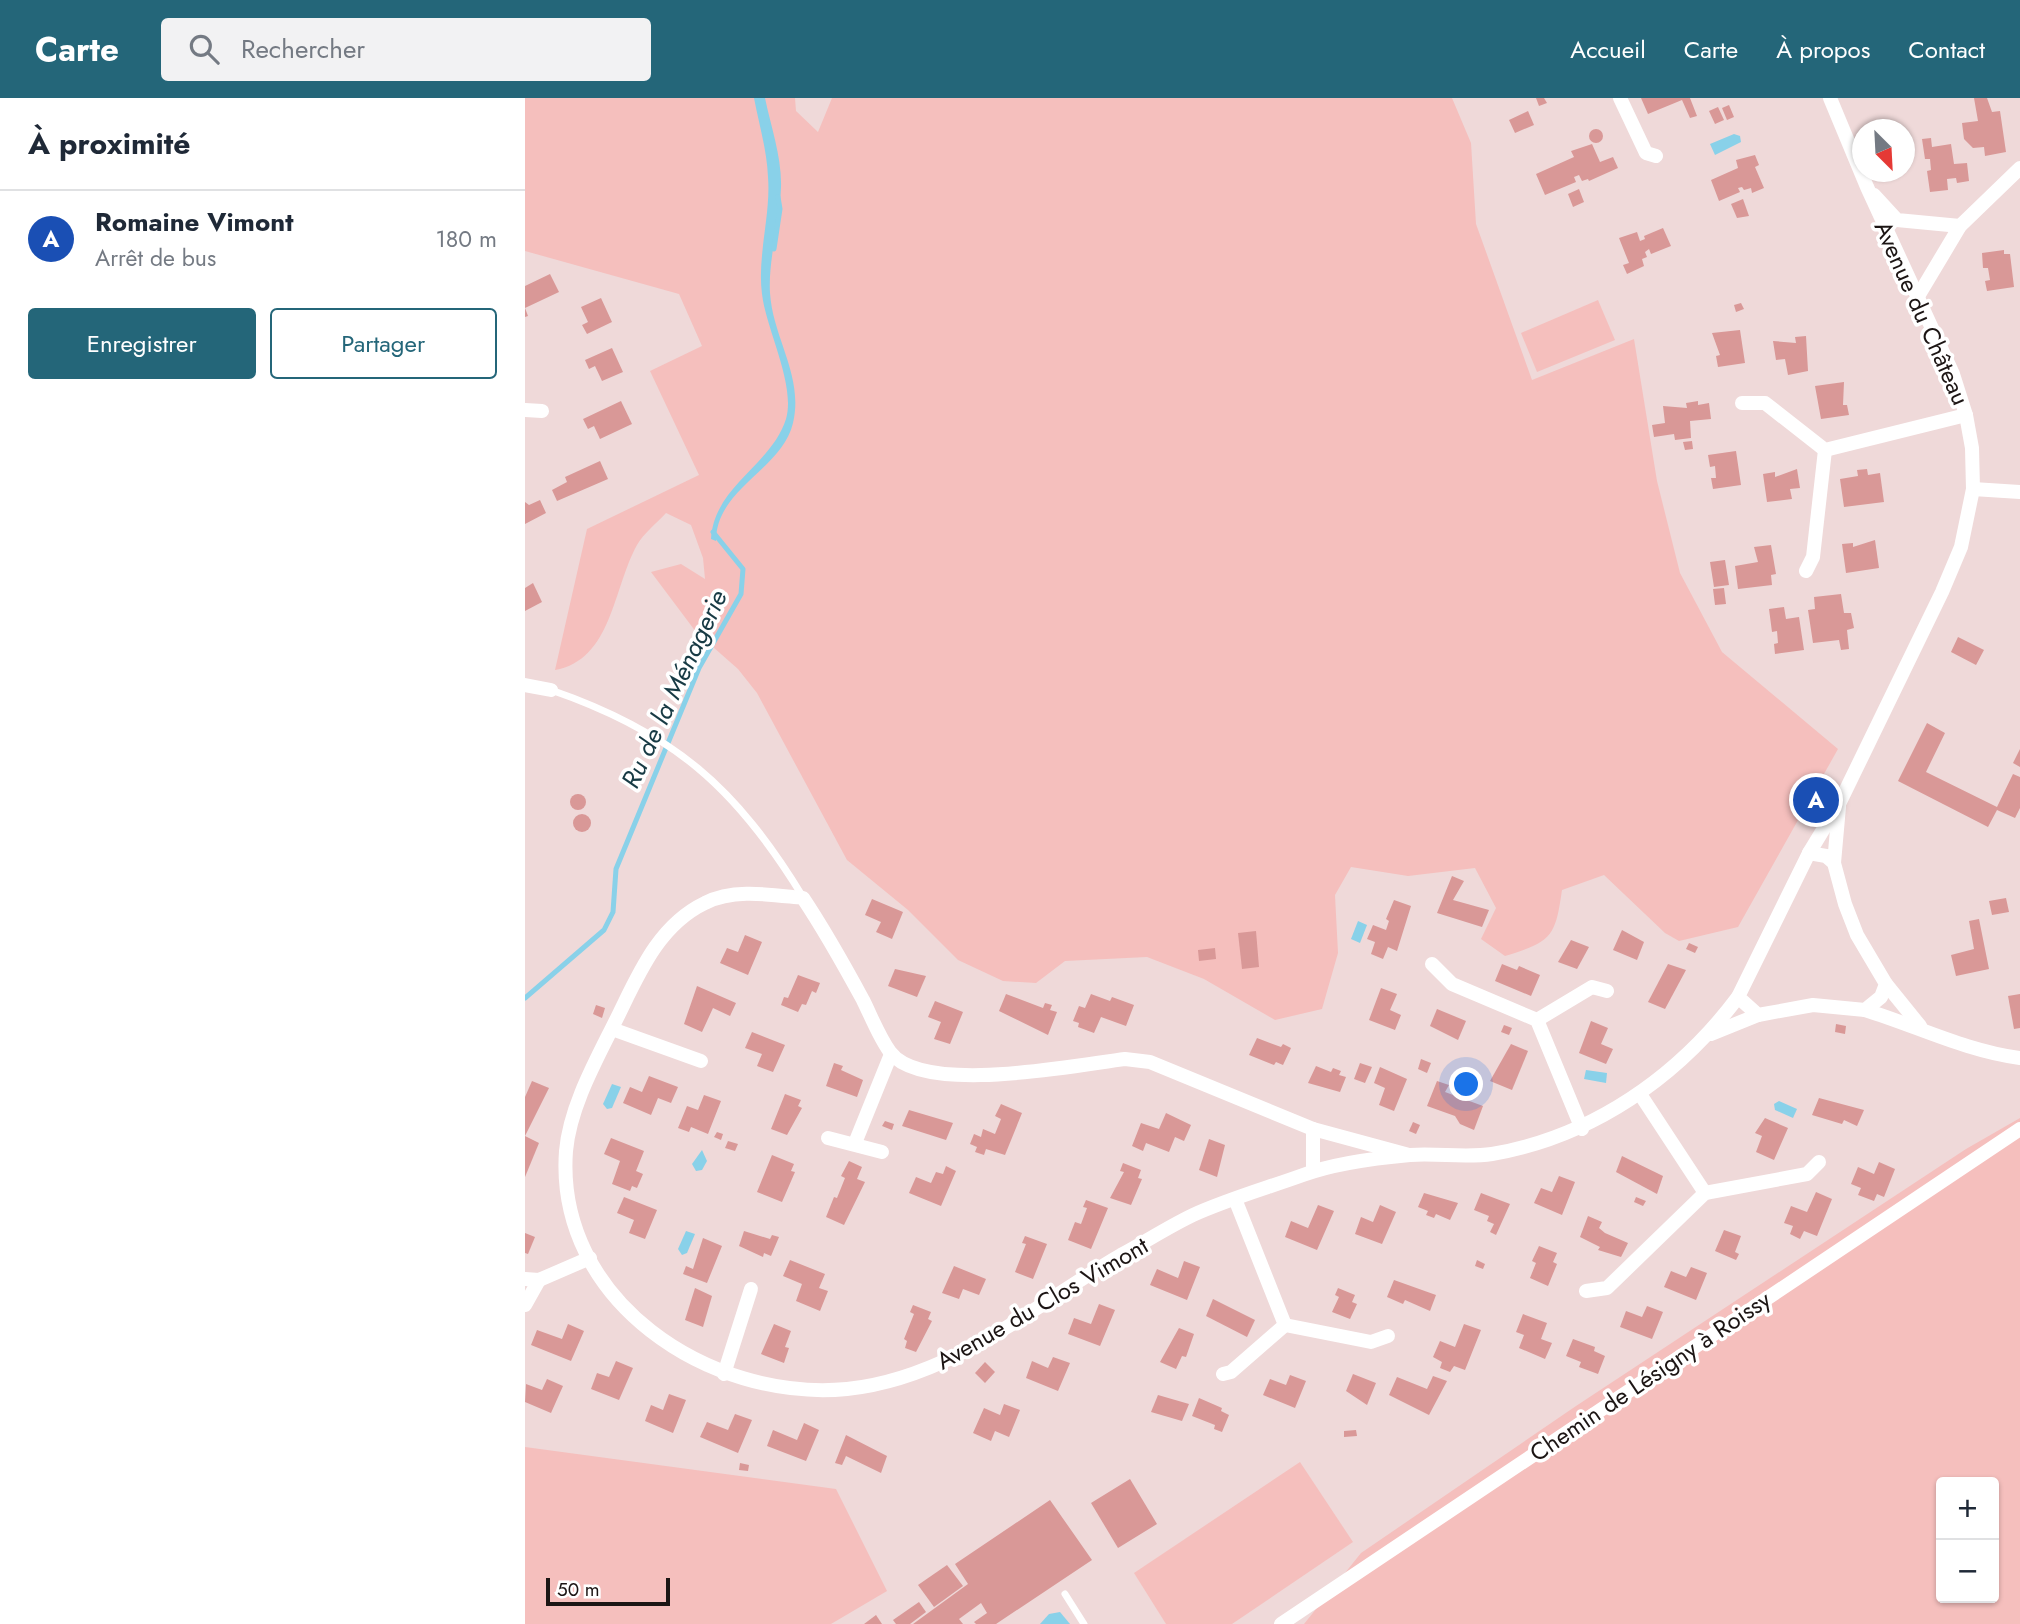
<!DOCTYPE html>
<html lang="fr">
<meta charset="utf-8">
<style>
:root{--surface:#fff;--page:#f2f2f3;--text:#1f2937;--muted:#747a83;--line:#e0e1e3;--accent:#246679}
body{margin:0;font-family:Jost,sans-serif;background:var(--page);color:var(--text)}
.controls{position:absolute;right:21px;bottom:21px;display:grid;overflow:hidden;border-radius:7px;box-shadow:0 2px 5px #0004}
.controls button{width:63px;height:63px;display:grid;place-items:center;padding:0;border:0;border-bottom:2px solid var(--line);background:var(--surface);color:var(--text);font:35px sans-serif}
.compass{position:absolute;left:1327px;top:21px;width:63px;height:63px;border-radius:50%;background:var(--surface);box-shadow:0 2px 5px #0004;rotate:156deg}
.scale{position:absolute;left:21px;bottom:18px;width:124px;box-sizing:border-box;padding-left:7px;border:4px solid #1c1514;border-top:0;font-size:19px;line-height:24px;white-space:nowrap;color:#1c1514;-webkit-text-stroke:5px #fff;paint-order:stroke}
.you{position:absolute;left:942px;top:987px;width:24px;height:24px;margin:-18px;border:5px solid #fff;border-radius:50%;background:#1a73e8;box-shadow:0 0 0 10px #1a73e833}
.badge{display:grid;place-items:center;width:46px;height:46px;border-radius:50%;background:var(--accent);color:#fff;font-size:23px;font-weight:700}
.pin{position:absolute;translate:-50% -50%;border:4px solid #fff;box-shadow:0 2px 7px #0006}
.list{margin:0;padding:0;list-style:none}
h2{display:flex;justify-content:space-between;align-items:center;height:91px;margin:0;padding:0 28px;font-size:30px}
h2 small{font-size:23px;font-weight:400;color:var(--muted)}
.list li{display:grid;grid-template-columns:46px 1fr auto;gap:21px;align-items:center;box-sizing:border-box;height:98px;padding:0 28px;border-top:2px solid var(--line)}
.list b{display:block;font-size:26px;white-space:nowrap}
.list p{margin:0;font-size:23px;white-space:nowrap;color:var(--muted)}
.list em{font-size:23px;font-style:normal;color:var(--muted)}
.actions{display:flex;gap:14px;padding:21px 28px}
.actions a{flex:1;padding:16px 0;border:2px solid var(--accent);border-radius:7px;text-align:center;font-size:24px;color:var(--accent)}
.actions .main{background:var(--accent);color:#fff}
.icon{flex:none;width:38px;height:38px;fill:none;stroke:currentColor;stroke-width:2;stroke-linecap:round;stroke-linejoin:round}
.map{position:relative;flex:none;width:1495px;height:1526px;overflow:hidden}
header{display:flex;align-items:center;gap:42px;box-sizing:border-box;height:98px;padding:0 35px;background:var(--accent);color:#fff}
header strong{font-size:33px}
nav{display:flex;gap:38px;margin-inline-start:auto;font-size:24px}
.search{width:490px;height:63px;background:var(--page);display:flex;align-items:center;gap:18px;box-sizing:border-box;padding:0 24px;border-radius:7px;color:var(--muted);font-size:26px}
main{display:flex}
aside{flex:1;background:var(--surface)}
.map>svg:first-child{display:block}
.green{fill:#f5bfbd;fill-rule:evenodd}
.water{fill:#89d1e9}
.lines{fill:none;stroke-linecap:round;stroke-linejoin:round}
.stream{stroke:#89d1e9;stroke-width:5}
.building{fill:#d99897}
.lane{stroke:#fff;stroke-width:7}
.street{stroke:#fff;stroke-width:14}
.labels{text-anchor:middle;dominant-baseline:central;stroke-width:7;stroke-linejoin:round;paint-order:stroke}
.street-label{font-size:24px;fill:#1c1514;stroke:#fff}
.water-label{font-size:26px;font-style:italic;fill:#173a44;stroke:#fff}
</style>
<header>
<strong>Carte</strong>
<div class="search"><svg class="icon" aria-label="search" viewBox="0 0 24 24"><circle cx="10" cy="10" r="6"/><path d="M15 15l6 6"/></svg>Rechercher</div>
<nav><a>Accueil</a><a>Carte</a><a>À propos</a><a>Contact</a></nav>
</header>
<main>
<aside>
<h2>À proximité<small></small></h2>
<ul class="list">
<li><span class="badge" style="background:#1a4fb4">A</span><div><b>Romaine Vimont</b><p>Arrêt de bus</p></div><em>180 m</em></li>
</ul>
<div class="actions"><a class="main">Enregistrer</a><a>Partager</a></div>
</aside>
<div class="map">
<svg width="1495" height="1526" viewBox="0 0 1495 1526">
<rect width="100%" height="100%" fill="#efd9d9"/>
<g class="green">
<path d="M0,0H270L271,13L293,34L307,0H927L946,45L951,126L1007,282L1109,241L1132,383L1155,475L1197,554L1313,651L1213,829L1154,843L1140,835L1079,777L1037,792C1030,840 1027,843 980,858L956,841L971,810L950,770L883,778L826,769L810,797L813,855L797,911L750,922L679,881L622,859L540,863L511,885L478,883L433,862L383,812L322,762L232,595L213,571L171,534L126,474L156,466L180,481L178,460L166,427L141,415C132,425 119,435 112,447C88,490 87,562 30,572L62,431L174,377L125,273L177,248L154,196L0,153Z"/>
<path d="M1073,202L1090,242L1012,274L996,235Z"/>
<path d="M1495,1020V1526H779L836,1455L1051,1308L1441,1051ZM1416,1384H1469V1500H1416Z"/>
<path d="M0,1349L311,1391L362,1493L306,1526H0Z"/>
<path d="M775,1364L828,1444L707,1526H641L609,1475Z"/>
</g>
<g class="water">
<path d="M229,0H240C246,29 257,60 256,89C255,124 243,161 245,195C248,241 279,278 268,325C257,372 191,390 191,443L186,441C189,388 246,368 261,321C271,287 241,231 237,196C232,158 246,117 243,79C242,53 234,26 229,0Z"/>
<path d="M1209,36L1215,38L1216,44L1190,57L1185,46Z"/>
<path d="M833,823L842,827L835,845L826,841Z"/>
<path d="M1061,972L1082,975L1081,985L1059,981Z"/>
<path d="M87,986L96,989L87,1010L82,1011L78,1006Z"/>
<path d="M1254,1003L1272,1011L1268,1020L1250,1012L1249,1006Z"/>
<path d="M177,1052L182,1063L177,1072L171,1073L167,1066Z"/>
<path d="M161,1133L170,1136L162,1155L157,1157L153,1151Z"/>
<path d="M535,1514L545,1526H515L524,1516Z"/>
</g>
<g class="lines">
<g class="stream">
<path d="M249,151L255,111L253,99"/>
<path d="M0,900L79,832L88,814L91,771L174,570L216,496L218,471L188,434"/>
</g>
</g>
<g class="building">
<path d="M1011,0H1019L1022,5L1014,8Z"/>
<path d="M1116,0H1165L1172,18L1165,20L1157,2L1123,16Z"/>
<path d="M1449,0H1462L1467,14L1475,13L1481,54L1460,58L1459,49L1448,50L1439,41L1437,25L1453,23Z"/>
<path d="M1204,7L1209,19L1202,22L1197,10Z"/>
<path d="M1193,9L1199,22L1190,26L1184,13Z"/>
<path d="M1003,13L1009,27L990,35L984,22Z"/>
<circle cx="1071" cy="38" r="7"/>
<path d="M1406,40L1407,49L1426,46L1429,66L1442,65L1444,83L1432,85L1431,80L1422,81L1423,92L1405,94L1402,73L1406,72L1405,61H1400L1397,41Z"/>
<path d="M1067,46L1075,64L1088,59L1093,70L1064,83L1063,81L1057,83L1054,77L1049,79L1051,84L1020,97L1011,76L1049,59L1046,53Z"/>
<path d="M1230,57L1234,67L1230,69L1239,90L1227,95L1226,90L1219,92L1217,89L1213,90L1215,94L1194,103L1186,82L1213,70L1211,62Z"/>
<path d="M1054,91L1059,104L1048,109L1043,96Z"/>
<path d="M1218,101L1224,118L1212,120L1206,106Z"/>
<path d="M1138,130L1146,148L1126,156L1124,151L1120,154L1122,159L1117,161L1119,168L1102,176L1098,167L1104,165L1094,140L1112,134L1115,143L1120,141L1119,138Z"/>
<path d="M1479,152V156H1485L1489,189L1462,193L1460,183L1465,182L1463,170H1458L1457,155Z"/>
<path d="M25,176L34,194L0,210L3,218L0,219V188Z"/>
<path d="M76,200L87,224L62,236L57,227L63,224L56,209Z"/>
<path d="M1216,205L1219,211L1211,214L1209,207Z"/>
<path d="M1215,232L1220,265L1193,269L1191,258L1195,257L1187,235Z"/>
<path d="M1281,238L1283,273L1263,277L1260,261L1251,262L1248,243L1271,245L1270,239Z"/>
<path d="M87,250L98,274L77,283L70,268L64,271L60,262Z"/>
<path d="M1319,284L1318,307H1322L1324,317L1296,321L1290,288Z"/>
<path d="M96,303L107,326L75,341L69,328L63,331L58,321Z"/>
<path d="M1173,303V307L1184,305L1186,321L1165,323L1166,340L1150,342L1149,336L1129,339L1127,327L1140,325L1138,308L1162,310L1161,305Z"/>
<path d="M1167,343L1168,351L1160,352L1158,344Z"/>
<path d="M1211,353L1216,387L1188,391L1186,380H1191L1190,368L1185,369L1183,357Z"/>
<path d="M75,363L83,381L32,403L27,392L42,384L40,379Z"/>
<path d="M1272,371L1275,390L1265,391L1267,401L1242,404L1238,376L1250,374V379Z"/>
<path d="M1342,371L1343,377L1355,375L1359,404L1319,409L1315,381L1333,378L1332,372Z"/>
<path d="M15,402L21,415L0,426V404L4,407Z"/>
<path d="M1350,442L1354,470L1321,475L1317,446L1328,445V449Z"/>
<path d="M1246,447L1251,476L1246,477L1247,487L1213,491L1210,468L1233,464L1229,449Z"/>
<path d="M1200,462L1204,487L1189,489L1185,464Z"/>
<path d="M8,485L17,504L0,513V490Z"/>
<path d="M1199,490L1201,506L1190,507L1188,491Z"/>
<path d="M1316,496L1319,515H1326L1329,530L1322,532L1324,551L1316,552L1314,542L1288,545L1283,512L1290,511L1289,499Z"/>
<path d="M1259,509L1261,521L1274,519L1279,552L1250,556L1249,546L1253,545L1252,533L1247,534L1244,511Z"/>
<path d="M1433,539L1459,552L1451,567L1426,554Z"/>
<path d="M1402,625L1420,635L1401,674L1472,709L1488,676L1495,679V710L1490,720L1472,712L1463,729L1373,683Z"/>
<path d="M1495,651V669L1488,665Z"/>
<circle cx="53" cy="704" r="8"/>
<path d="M1291,697L1295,699L1291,708L1286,705Z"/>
<circle cx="57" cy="725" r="9"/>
<path d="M927,778L939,783L928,802L964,812L957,829L912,815Z"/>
<path d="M1481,800L1484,814L1467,817L1464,803Z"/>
<path d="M347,801L378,814L367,841L351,834L356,824L340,817Z"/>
<path d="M869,802L886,808L872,853L863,849L858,861L846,856L850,844L842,841L848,827L861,832L864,823L861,821Z"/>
<path d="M1454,821L1464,871L1431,878L1426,857L1449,851L1444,823Z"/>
<path d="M1097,832L1119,844L1112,862L1088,852Z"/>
<path d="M731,833L734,869L717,871L713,835Z"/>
<path d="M220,837L237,844L223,877L195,865L202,850L213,854Z"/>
<path d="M1046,842L1064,849L1052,871L1033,864Z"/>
<path d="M1164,845L1173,849L1170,855L1161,851Z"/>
<path d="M690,850L691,861L674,863L673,852Z"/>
<path d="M977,866L992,872L994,868L1015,877L1006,898L970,883Z"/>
<path d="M1143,866L1161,872L1140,911L1123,904Z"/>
<path d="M370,871L401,878L392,899L363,888Z"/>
<path d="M273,877L295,885L291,895L287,893L281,907L277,906L273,914L256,907L259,899L263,900Z"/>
<path d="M172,888L211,905L205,918L188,910L177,934L159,926Z"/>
<path d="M856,890L872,896L865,912L876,917L870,932L844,922Z"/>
<path d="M481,896L518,910L520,905L527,907L525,912L532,914L523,937L474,913Z"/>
<path d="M566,896L585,903L587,899L609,907L601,928L576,919L569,935L553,929L554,925L548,923L554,908L560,910Z"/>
<path d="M1495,896V930L1489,931L1483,898Z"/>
<path d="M410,903L438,914L425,946L409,941L416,924L403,919Z"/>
<path d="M71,907L80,910L77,920L68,916Z"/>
<path d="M912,911L941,923L933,942L905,928Z"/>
<path d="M1066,923L1083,930L1076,946L1088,951L1081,966L1054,955Z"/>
<path d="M1311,926L1321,928L1320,936L1310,934Z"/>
<path d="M979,927L987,930L984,937L976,934Z"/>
<path d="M227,934L260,947L248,974L232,968L237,956L220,950Z"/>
<path d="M732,940L756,949L758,946L766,950L758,967L751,964L749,967L724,957Z"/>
<path d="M986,946L1003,953L987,992L965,983Z"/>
<path d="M896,961L906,965L902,975L893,971Z"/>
<path d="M309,965L318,968L316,972L338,982L332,999L301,988Z"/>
<path d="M835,965L847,969L840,985L829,981Z"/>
<path d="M791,968L806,974L808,970L816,973L814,977L821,979L815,994L783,985Z"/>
<path d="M855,969L882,981L869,1013L854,1007L860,990L849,985Z"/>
<path d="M124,978L153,989L146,1005L133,1000L126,1017L98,1005L105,989L117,994Z"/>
<path d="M7,983L24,990L0,1038V999Z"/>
<path d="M912,983L924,987L920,994L958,1008L949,1032L935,1026L930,1018L902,1008Z"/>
<path d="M260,996L276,1002L273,1008L277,1010L262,1037L246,1031Z"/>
<path d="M179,997L196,1003L183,1036L166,1029L164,1034L153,1030L162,1008L173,1012Z"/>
<path d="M1294,1000L1339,1012L1332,1028L1319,1022L1317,1026L1287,1017Z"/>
<path d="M476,1006L497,1015L480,1057L461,1051L459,1057L450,1054L452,1049L445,1046L449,1036L456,1039L458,1031L470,1036L476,1021L470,1018Z"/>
<path d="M384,1012L428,1025L421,1042L377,1028Z"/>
<path d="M641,1015L666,1027L659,1043L650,1039L644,1054L621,1045L618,1053L607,1048L616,1025L634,1031Z"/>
<path d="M1240,1020L1263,1030L1249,1062L1231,1054L1237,1038L1230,1035Z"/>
<path d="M360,1023L369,1026L367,1032L357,1028Z"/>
<path d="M888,1024L895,1027L891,1036L884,1033Z"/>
<path d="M192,1034L198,1036L196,1042L189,1039Z"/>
<path d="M0,1038L14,1045L0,1079Z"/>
<path d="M86,1040L119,1053L111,1073L118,1076L112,1090L107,1088L105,1093L87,1086L95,1063L79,1056Z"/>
<path d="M684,1041L700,1047L692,1079L674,1072Z"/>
<path d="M203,1043L213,1046L210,1053L200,1050Z"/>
<path d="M247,1057L269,1066L266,1073L270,1074L257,1104L232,1094Z"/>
<path d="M1097,1058L1138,1078L1132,1096L1091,1074Z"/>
<path d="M324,1063L337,1069L332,1081L340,1084L319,1127L301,1119L309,1099L312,1100L320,1080L316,1078Z"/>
<path d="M1354,1064L1370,1071L1359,1099L1352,1096L1349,1103L1333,1097L1336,1090L1326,1086L1333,1069L1349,1076Z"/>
<path d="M598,1065L616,1072L613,1080L617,1081L606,1107L585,1100L599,1074L595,1073Z"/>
<path d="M421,1068L431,1073L416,1108L384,1095L391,1079L406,1085L411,1074L418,1076Z"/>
<path d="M1034,1078L1050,1084L1037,1117L1009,1105L1016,1090L1027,1094Z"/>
<path d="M1291,1094L1307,1101L1292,1138L1279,1133L1275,1141L1265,1136L1268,1128L1259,1125L1266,1108L1282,1114Z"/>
<path d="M899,1095L933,1105L925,1122L911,1116L909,1120L901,1117L903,1113L893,1109Z"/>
<path d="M956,1095L985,1106L971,1137L965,1134L969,1126L962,1123L964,1118L949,1112Z"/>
<path d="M99,1099L132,1112L120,1141L104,1135L109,1122L92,1115Z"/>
<path d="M1111,1099L1121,1103L1118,1108L1109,1104Z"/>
<path d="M561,1102L583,1110L566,1151L543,1142L550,1124L556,1126L562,1110L558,1109Z"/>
<path d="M793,1107L809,1113L792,1152L760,1139L766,1123L783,1130Z"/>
<path d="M855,1107L871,1114L857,1146L830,1136L836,1119L848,1124Z"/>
<path d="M1063,1118L1077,1124L1074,1130L1080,1135L1103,1145L1096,1159L1073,1152L1075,1149L1055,1139Z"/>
<path d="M1199,1132L1216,1138L1210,1154L1214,1156L1211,1162L1190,1153Z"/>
<path d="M219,1133L245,1141L247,1137L254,1139L246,1158L239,1155L238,1159L214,1148Z"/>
<path d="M0,1135L10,1139L3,1156L0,1155Z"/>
<path d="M500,1138L522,1146L508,1181L490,1174L501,1146L497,1145Z"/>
<path d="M178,1140L197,1148L182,1185L158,1176L161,1168L168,1171Z"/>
<path d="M1014,1148L1032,1155L1028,1164L1032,1166L1023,1188L1005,1180L1011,1165L1007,1163Z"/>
<path d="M265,1162L300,1176L294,1190L303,1193L295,1213L271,1203L277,1186L258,1178Z"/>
<path d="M952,1162L960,1166L958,1171L950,1168Z"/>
<path d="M659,1163L675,1169L662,1202L625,1187L632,1171L653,1180Z"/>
<path d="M429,1168L461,1181L454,1197L438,1191L434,1201L417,1195Z"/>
<path d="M1166,1169L1182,1175L1171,1202L1139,1189L1146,1173L1161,1179Z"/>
<path d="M869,1182L911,1197L905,1213L880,1202L878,1206L862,1199Z"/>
<path d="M170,1190L187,1198L178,1229L160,1222Z"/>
<path d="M813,1190L830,1197L827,1204L832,1206L825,1221L807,1214L814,1199L810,1197Z"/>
<path d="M688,1201L730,1222L722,1239L681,1218Z"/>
<path d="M574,1206L590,1212L575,1248L543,1236L549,1220L566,1226Z"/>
<path d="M388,1207L406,1214L403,1221L407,1223L391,1254L380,1250L382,1243L379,1241L389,1216L385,1214Z"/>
<path d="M1122,1208L1138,1214L1127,1241L1095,1229L1101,1213L1117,1219Z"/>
<path d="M998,1216L1022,1225L1016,1241L1027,1245L1020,1261L994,1250L999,1237L991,1234Z"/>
<path d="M43,1226L59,1233L46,1263L6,1247L12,1232L37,1241Z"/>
<path d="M249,1226L266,1233L260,1249L264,1250L259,1265L236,1256Z"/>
<path d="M939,1226L956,1232L940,1272L929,1268L925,1274L915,1270L917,1264L908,1259L915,1243L930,1249Z"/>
<path d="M654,1230L669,1236L661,1259L657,1258L651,1271L635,1264Z"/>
<path d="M1048,1241L1070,1249L1069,1253L1080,1258L1073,1276L1054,1269L1056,1264L1041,1258Z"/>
<path d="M528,1259L545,1265L533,1293L501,1280L507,1263L523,1270Z"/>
<path d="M91,1263L108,1270L94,1302L66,1291L72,1275L84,1279Z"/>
<path d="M460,1264L470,1274L460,1285L450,1275Z"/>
<path d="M828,1276L851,1285L842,1307L821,1293Z"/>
<path d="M765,1277L781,1283L770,1310L738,1297L745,1281L761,1287Z"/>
<path d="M908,1278L922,1283L904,1317L864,1297L872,1279L902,1291Z"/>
<path d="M22,1281L38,1288L26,1315L0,1304L1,1286L17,1292Z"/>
<path d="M144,1296L161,1302L148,1335L120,1323L126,1307L138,1312Z"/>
<path d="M633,1297L664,1306L657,1323L626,1314Z"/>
<path d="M674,1300L697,1310L696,1313L704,1317L697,1334L689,1331L690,1327L667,1318Z"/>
<path d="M479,1306L495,1312L484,1339L470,1333L466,1343L448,1335L459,1310L475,1317Z"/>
<path d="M210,1316L227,1322L213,1355L175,1339L182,1324L203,1332Z"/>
<path d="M279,1325L294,1332L281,1363L242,1348L248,1332L272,1342Z"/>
<path d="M831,1332L832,1338L819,1339V1333Z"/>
<path d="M321,1337L362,1358L356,1375L321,1358L317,1367L310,1365Z"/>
<path d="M215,1365L224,1367L223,1373L214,1372Z"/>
<path d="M605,1381L632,1426L593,1450L566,1405Z"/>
<path d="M525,1402L567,1462L471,1526H451L449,1524L462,1515L456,1505L434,1521L438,1526H388L443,1486L430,1466Z"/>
<path d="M422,1467L438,1488L409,1509L393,1487Z"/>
<path d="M394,1504L401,1514L385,1526H371L368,1522Z"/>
<path d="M351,1517L357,1526H339Z"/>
</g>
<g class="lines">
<g class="lane">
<path d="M26,592C148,634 211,689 278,799"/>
<path d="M540,1496L559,1526"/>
</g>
<g class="street">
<path d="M1095,0L1121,55L1131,58"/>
<path d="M1349,97L1372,122L1435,128"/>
<path d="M1392,200L1435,128L1495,70"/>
<path d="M1217,305H1240L1300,352L1441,317"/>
<path d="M0,312L17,313"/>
<path d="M1448,391L1495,394"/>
<path d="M1281,473L1288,459L1300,352"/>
<path d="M0,587L26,592"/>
<path d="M1284,755L1315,704L1417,494L1436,449L1448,391L1447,350L1441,317L1428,276L1342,89L1305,0"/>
<path d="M1309,765L1301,758L1284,755L1213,899L1233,917L1288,907L1340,912L1356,899L1361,886L1332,837L1320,806L1309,765L1314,709"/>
<path d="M907,866L927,886L1012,922L1057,1031"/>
<path d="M1361,886L1395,928"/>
<path d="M1340,912C1392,928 1441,953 1495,960"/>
<path d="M1012,922L1067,889L1082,893"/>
<path d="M87,931L176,963"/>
<path d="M1186,936L1233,917"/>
<path d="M303,1040L357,1054"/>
<path d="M330,1045L366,956"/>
<path d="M884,1057L788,1031L625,964L600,961C551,967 398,998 365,954C354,939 346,918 338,902C319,867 300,833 278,800C247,797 209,790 180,805C134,827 114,875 93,918C73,959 45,1007 41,1053C30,1202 184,1304 322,1291C427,1280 508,1208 596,1157C620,1144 643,1129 668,1117C703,1101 742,1090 778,1077C810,1065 852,1060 885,1057C912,1055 941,1060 967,1056C1067,1039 1153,979 1213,899"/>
<path d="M788,1073V1031"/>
<path d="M1180,1095L1282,1076L1294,1064"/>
<path d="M0,1181L14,1182L65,1160"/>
<path d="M1061,1193L1082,1190L1180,1095L1115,996"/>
<path d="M0,1207L14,1182"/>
<path d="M760,1227L846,1244L863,1238"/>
<path d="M199,1276L226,1191"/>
<path d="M698,1276L706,1274L760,1227L710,1101"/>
<path d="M756,1526L1495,1031"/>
</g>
</g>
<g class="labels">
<g class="street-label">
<text transform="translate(1397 215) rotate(66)">Avenue du Château</text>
<text transform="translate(517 1205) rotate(-30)">Avenue du Clos Vimont</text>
<text transform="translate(1125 1278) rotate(-34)">Chemin de Lésigny à Roissy</text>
</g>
<g class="water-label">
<text transform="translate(149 591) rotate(-65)">Ru de la Ménagerie</text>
</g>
</g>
</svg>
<div class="controls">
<button>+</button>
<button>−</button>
</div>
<svg class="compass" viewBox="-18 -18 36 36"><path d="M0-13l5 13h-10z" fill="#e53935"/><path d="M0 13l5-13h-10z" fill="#747a83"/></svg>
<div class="scale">50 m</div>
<div class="you"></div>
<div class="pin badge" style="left:1291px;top:702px;background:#1a4fb4">A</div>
</div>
</main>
